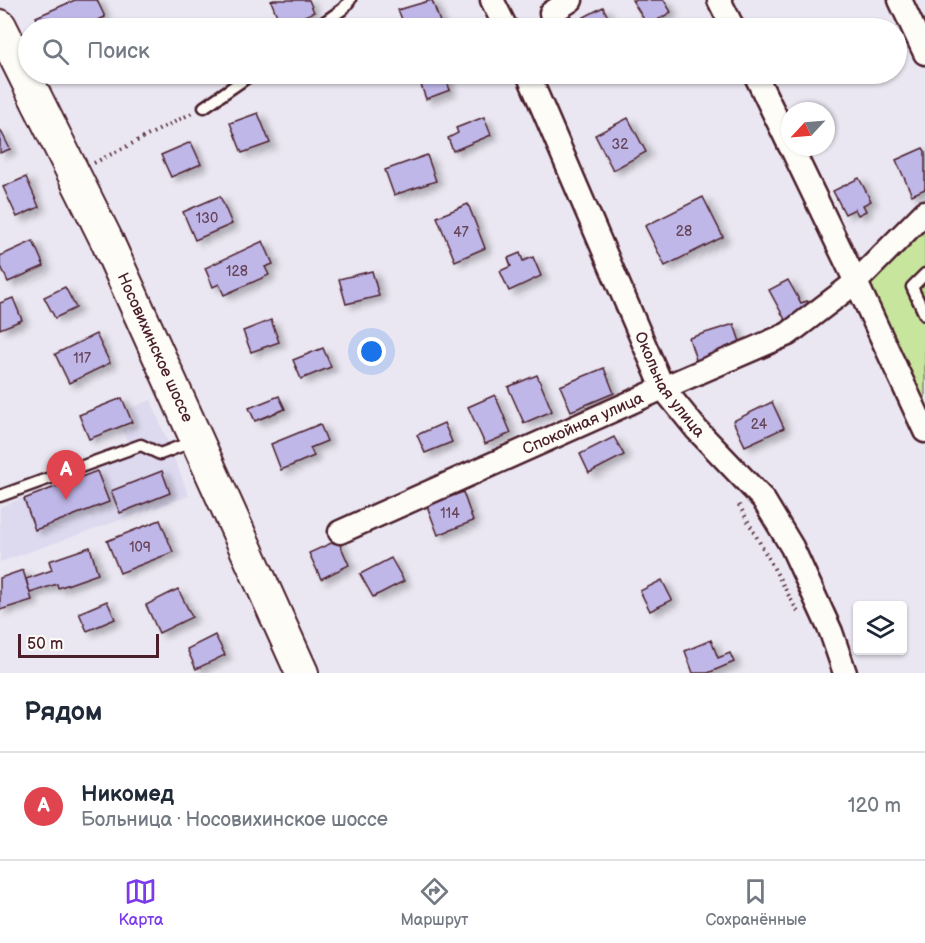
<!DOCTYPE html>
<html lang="ru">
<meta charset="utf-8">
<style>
:root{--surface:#fff;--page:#f6f6f7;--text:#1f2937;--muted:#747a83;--line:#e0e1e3;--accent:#7c3aed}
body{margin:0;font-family:"Balsamiq Sans",sans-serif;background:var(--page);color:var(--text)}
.controls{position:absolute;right:18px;bottom:18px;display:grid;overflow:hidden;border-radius:6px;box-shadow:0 2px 4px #0004}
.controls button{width:54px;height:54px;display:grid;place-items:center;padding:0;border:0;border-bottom:2px solid var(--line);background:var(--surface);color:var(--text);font:30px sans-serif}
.compass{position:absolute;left:781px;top:102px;width:54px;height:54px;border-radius:50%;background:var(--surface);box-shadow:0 2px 4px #0004;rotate:244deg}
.scale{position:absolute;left:18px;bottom:15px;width:141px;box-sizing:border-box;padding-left:6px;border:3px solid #4a1f2b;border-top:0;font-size:16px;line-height:21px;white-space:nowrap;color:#4a1f2b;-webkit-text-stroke:4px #fdfcf7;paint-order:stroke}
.you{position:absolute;left:372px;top:352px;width:21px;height:21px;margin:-15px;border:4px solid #fff;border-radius:50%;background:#1a73e8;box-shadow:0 0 0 9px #1a73e833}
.badge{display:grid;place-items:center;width:39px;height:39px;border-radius:50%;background:var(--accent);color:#fff;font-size:20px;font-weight:700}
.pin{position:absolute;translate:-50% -50px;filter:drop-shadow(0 2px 3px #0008)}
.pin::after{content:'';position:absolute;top:32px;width:21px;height:18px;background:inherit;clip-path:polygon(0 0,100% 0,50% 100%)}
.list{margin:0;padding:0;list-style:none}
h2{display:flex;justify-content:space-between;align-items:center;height:78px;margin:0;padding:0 24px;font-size:26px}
h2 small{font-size:20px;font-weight:400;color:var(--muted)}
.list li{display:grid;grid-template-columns:39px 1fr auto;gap:18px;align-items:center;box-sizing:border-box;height:108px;padding:0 24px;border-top:2px solid var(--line)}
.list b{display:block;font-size:22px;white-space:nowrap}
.list p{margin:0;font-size:20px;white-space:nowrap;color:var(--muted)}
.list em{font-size:20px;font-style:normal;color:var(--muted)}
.icon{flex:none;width:33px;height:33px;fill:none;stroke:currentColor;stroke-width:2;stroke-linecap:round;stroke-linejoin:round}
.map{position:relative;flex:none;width:925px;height:673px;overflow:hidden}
.search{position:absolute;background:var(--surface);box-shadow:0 2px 4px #0004;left:18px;right:18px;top:18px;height:66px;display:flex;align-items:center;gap:15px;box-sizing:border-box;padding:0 21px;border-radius:33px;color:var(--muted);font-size:22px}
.sheet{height:186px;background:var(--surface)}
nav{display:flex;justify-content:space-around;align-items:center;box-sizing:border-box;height:84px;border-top:2px solid var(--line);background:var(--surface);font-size:16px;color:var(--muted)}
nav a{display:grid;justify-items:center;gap:3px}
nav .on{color:var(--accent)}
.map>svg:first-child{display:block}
.built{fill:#ddd9ef}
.green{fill:#c7e59d;stroke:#888264;stroke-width:1.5}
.building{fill:#bfb7e8;stroke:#4a1f2b;stroke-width:1.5;filter:url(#shadow)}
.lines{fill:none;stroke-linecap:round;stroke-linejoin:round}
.service-casing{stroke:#4a1f2b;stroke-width:15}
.minor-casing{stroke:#4a1f2b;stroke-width:27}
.secondary-casing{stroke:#4a1f2b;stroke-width:36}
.path{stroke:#4a1f2b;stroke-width:4;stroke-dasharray:1.5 4.5;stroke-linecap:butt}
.service{stroke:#fdfcf7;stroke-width:10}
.minor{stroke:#fdfcf7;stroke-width:22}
.secondary{stroke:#fdfcf7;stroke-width:32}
.labels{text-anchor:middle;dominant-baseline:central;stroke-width:4.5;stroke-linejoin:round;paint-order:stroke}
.number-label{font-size:14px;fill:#67455a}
.street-label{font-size:16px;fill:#4a1f2b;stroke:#fdfcf7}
</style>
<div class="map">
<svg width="925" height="673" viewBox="0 0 925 673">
<defs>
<filter id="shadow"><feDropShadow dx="6" dy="4" stdDeviation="3" flood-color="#0004"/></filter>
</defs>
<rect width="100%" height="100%" fill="#eae7f2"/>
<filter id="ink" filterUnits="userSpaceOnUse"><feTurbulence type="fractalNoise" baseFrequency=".0167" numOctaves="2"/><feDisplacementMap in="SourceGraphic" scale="12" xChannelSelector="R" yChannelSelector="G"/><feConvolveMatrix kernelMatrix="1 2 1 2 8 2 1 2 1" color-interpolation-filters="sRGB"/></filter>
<g filter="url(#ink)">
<path class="built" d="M151,400L189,496L0,562V507L132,455L122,429L136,424L130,408Z"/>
<path class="green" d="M925,225V417L862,284Z"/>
<g class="building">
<path d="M75,0H97L105,17L80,28H41L36,17Z"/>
<path d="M274,0H309L314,12L281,26L271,1Z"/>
<path d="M432,0L441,25L430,28H391L389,23L402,19L398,10Z"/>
<path d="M632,0H664L671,12L648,26Z"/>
<path d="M603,7L608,17L605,20L609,28H574L571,24Z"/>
<path d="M417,74H444L450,90L426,99Z"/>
<path d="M258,113L270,143L242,153L230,123Z"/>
<path d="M484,117L491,135L453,151L448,138L458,133L456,128Z"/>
<path d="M628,118L646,152L613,170L595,135Z"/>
<path d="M0,129L10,149L0,153Z"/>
<path d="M191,142L201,164L171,177L161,155Z"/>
<path d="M923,148L925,151V189L912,195L896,160Z"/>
<path d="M427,155L436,181L394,195L385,170Z"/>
<path d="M26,177L39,207L17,217L3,187Z"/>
<path d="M859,178L871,201L863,205L866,211L858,215L855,209L845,214L833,191Z"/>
<path d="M220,196L232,224L195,240L183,212Z"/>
<path d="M703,197L723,237L665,266L645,226Z"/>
<path d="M468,204L485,248L455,261L437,217Z"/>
<path d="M33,241L44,266L8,282L0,264V256Z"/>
<path d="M263,241L273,264L265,267L269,275L224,295L219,284L213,287L205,268Z"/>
<path d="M520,253L523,261L533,257L541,276L509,291L500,271L511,266L508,258Z"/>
<path d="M372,271L379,296L346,304L339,279Z"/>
<path d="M788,280L801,303L807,301L813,311L788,325L769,290Z"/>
<path d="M65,287L76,308L55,318L44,297Z"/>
<path d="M13,298L22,320L0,329V303Z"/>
<path d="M271,320L279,342L251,352L243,331Z"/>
<path d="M734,324L743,351L698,366L689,338Z"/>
<path d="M96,334L110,363L69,383L55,354Z"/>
<path d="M323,348L331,367L301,379L293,360Z"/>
<path d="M604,368L614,393L571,411L560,386Z"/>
<path d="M537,375L552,411L524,423L508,387Z"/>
<path d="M495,395L511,433L485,444L468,407Z"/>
<path d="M279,396L285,409L255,421L249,408Z"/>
<path d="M122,398L132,422L89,439L79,415Z"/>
<path d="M772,402L784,428L745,446L733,421Z"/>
<path d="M444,423L452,442L425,453L417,435Z"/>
<path d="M320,424L327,441L310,448L314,456L281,470L271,444Z"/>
<path d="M614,437L624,455L589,473L580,454Z"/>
<path d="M97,471L109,502L35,530L24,499Z"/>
<path d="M162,471L170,493L120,513L111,491Z"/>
<path d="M463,492L473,521L438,535L427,506Z"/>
<path d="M160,520L173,552L120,573L107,541Z"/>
<path d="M338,540L349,565L321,579L309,553Z"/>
<path d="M90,547L98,574L58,588L57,584L30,593L26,579L52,570L49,561Z"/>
<path d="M391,558L404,581L373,597L360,574Z"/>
<path d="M23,570L32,600L0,610V578Z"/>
<path d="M662,580L672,600L650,611L640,591Z"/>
<path d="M178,589L192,617L159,633L146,605Z"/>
<path d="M107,601L115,619L87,631L79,613Z"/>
<path d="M215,635L225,655L196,669L187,649Z"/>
<path d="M711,640L718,658L730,653L734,662L708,673H693L685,651Z"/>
</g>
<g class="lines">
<defs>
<g id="service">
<path d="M316,28L343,9L350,0"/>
<path d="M204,107L252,74"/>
<path d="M925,274L912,287L925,315"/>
<path d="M0,496L141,445L160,454L194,441"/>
</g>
<g id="minor">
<path d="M492,0L506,28"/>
<path d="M719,0L733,28"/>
<path d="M900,0L925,53"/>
<path d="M551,13L571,0"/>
<path id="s1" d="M528,74L663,388L697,430L763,499L792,547L831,632L845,673"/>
<path d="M755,74L790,146"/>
<path d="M791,147L856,282L925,431"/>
<path id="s2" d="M340,532L663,388L788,334L856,282L925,212"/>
</g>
<g id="secondary">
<path id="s3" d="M0,26L107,241L302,673"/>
</g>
</defs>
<use href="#service" class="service-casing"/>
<use href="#minor" class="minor-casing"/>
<use href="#secondary" class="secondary-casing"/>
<g class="path">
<path d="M94,163L194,112"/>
<path d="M739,505L799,614"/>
</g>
<use href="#service" class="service"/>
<use href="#minor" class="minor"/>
<use href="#secondary" class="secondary"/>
</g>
</g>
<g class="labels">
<g class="number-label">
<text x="620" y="144">32</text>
<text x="207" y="218">130</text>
<text x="684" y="231">28</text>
<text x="461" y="232">47</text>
<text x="237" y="271">128</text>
<text x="82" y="358">117</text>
<text x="759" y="424">24</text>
<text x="450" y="513">114</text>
<text x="140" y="547">109</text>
</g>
<g class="street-label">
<text stroke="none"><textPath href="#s3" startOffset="357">Носовихинское шоссе</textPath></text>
<text stroke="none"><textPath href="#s1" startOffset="342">Окольная улица</textPath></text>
<text stroke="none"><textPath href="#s2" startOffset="266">Спокойная улица</textPath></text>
</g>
</g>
</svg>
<div class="controls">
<button><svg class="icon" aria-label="layers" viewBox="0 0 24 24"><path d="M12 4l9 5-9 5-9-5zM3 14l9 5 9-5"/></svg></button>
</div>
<svg class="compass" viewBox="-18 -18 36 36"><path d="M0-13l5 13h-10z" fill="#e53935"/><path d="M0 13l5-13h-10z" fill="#747a83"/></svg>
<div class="scale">50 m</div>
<div class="you"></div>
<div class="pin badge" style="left:66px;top:500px;background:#e0444e">A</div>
<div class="search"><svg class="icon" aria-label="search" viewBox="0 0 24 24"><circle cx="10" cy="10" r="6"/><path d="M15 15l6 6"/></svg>Поиск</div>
</div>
<section class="sheet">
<h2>Рядом<small></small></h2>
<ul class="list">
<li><span class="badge" style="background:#e0444e">A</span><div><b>Никомед</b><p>Больница · Носовихинское шоссе</p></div><em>120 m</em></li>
</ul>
</section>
<nav>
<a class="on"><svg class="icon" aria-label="map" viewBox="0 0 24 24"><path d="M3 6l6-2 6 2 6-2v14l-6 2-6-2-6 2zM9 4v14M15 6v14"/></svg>Карта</a>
<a><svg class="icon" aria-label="directions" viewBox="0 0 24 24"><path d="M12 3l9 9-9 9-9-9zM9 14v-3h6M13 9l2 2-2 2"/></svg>Маршрут</a>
<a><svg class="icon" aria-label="saved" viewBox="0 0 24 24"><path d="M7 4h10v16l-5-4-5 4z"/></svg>Сохранённые</a>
</nav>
